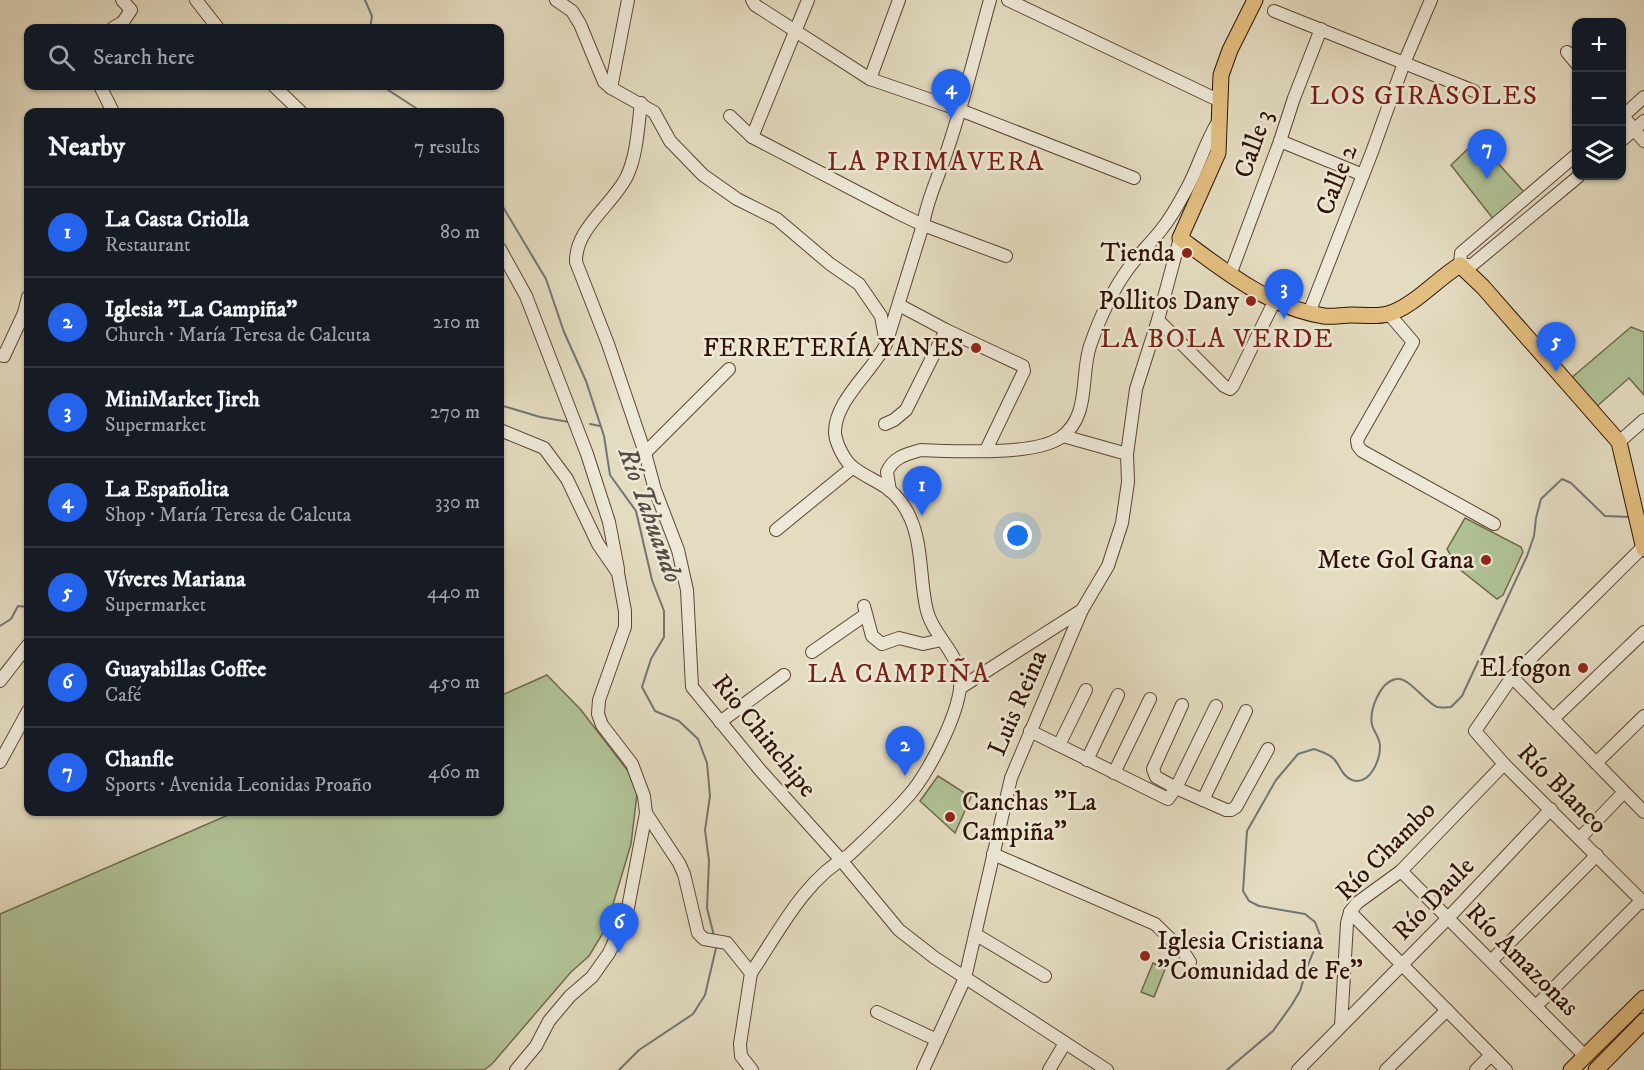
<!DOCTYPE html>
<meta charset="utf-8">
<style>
:root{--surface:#171b24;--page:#20242c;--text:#f1f3f6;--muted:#9ea1a6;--line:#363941;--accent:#2563eb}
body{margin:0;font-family:"IM FELL DW Pica",serif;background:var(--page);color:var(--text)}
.controls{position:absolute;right:18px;top:18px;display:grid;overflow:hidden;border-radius:12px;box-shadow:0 2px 4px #0004}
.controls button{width:54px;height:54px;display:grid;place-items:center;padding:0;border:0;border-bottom:2px solid var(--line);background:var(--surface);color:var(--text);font:30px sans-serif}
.you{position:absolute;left:1018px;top:536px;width:21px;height:21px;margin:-15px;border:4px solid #fff;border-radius:50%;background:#1a73e8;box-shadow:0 0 0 9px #1a73e833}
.badge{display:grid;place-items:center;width:39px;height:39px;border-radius:50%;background:var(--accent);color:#fff;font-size:20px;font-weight:700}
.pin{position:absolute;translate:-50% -50px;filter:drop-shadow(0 2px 3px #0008)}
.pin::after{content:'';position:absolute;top:32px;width:21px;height:18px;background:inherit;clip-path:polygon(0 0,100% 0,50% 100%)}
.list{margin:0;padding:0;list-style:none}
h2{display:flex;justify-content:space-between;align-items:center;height:78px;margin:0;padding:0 24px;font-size:26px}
h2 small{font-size:20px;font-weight:400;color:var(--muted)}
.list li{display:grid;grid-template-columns:39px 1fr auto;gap:18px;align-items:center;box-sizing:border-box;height:90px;padding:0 24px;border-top:2px solid var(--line)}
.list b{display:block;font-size:22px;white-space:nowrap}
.list p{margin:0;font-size:20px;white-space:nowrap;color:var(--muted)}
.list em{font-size:20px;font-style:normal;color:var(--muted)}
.icon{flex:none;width:33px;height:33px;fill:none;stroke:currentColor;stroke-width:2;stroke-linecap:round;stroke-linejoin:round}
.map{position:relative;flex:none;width:1644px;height:1070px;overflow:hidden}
.search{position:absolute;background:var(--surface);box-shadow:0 2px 4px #0004;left:24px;top:24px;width:480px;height:66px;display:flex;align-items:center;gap:15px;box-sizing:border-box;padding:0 21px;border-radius:12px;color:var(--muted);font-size:22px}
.panel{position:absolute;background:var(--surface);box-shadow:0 2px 4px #0004;left:24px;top:108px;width:480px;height:708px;border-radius:12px}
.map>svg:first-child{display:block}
.green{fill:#b0c296;stroke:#706a4c;stroke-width:1.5}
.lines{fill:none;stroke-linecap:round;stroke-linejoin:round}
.stream{stroke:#717673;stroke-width:2}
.minor-casing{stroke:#5e4432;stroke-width:14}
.major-casing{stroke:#311202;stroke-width:17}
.minor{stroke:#ede8d7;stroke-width:12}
.major{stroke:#e2be80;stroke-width:15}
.poi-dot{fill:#8f2418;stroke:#ede8d7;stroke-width:2}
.labels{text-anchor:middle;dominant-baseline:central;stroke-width:5;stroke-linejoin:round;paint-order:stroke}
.street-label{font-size:26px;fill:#311202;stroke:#ede8d7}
.poi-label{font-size:26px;fill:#311202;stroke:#ede8d7;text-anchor:end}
.neighbourhood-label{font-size:27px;letter-spacing:1.5px;fill:#7a1f14;stroke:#ede8d7}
.water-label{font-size:27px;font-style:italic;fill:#564c44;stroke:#ede8d7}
</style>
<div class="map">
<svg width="1644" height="1070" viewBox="0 0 1644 1070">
<rect width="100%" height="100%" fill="#e4dcc1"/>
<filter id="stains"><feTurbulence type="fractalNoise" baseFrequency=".00333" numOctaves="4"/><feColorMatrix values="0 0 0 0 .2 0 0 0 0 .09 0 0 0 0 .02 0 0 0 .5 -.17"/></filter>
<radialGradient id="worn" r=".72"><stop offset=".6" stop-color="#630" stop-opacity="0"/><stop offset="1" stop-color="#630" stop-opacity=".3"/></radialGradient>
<g class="green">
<path d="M1477,140L1524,192L1494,220L1451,165Z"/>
<path d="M1631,327L1644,332V395L1629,378L1595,408L1570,379Z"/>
<path d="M1465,518L1521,547L1523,552L1503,595L1497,599L1458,568L1447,549Z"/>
<path d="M547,675L581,710L628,771L637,794L631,844L606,928L589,956L571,972L492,1064L484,1070H0V914L235,812H500V696Z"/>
<path d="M938,776L971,797L955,833L920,801Z"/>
<path d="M1153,963L1165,969L1154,997L1141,992Z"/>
</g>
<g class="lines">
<g class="stream">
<path d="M365,0L372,16L370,28"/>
<path d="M382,86L422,112"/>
<path d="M500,202L546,279L564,332L586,381L604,436L610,475L636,511L652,580L664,611V637L651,659L642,687L655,711L679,721L698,739L707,763L710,796L705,830L709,861L707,908L714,936"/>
<path d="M500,405L540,417L569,422"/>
<path d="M590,424L600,426"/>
<path d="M0,626L11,619L18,606L28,607"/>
<path d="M619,1070L639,1050L693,1014L705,995L716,948"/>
<path d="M1227,1070L1273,1031L1291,1006L1300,991L1308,965L1320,935L1315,922L1305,914L1259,906L1249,901L1243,891L1247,831L1276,780L1298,754L1314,749C1320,751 1330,754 1334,759C1341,767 1342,776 1352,780C1370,786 1380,760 1380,746C1380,738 1374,732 1372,725C1369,710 1380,682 1396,679C1408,676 1425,702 1437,707C1442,708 1447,707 1451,707L1462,696L1527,556L1534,536L1536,518L1541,499L1562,479L1571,483L1605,516L1631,517"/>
</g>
<defs>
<g id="minor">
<path d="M196,0L218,28"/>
<path d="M556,0L572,11L580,24L604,82L611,88L654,112L670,141L703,175L737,199L777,219L830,264L859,284L881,316L886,343"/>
<path d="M752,0L755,5L870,79L960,110L1134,178"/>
<path d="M1008,0L1220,101"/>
<path d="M1274,11L1474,91"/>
<path d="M113,28L123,22L131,10L122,0"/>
<path d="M1567,52L1576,63"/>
<path d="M870,79L899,0"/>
<path d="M100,86L113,112"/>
<path d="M274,86L301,112"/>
<path d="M611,88L628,0"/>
<path d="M641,103C638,127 637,155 627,176C613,205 575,228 576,262L608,344L645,453L655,490L678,550L687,590L692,687L760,770L841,860L899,930L935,958L1107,1070"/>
<path d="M1622,115L1644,141"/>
<path d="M730,116L752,137L896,212L923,225L1006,256"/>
<path d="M1622,117L1644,97"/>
<path d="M752,137L808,0"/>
<path d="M1622,140L1644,121"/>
<path d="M1280,141L1363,175"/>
<path d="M1576,155L1461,253L1460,265H1472L1579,176"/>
<path d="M500,249L526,296L587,454L609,522L618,569"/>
<path d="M1230,275L1280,141L1294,98L1321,29"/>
<path d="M899,305L946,330L1023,366L1024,371L986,450"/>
<path d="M1309,313L1372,152L1404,63L1431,0"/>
<path d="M1389,314L1413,342L1357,440L1358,446L1362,451L1494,524"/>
<path d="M1158,320L1224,386L1230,389L1233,386L1275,300"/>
<path d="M0,355L4,356L24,313L28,297"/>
<path d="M885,424L894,420L906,410L946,330"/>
<path d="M500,430L544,448L567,479L598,544L618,573L625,611V627L599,700L598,714L602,725L632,764L644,796L646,813L627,913L609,953L592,977L570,996L549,1021L536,1046L516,1070"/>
<path d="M1063,436L1127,454"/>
<path d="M1619,442L1644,420"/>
<path d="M645,453L729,369"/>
<path d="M890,491L887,472C893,457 907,454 921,450C954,451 1033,456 1060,438C1091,417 1080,376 1090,346C1099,320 1112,291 1128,269C1138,255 1150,244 1161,230C1170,219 1178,205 1185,192C1198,170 1204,144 1218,122"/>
<path d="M776,530L852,468"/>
<path d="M1644,546L1512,677L1475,731L1504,764L1644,903"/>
<path d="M864,606L872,636L882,644L899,638L923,644L942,640"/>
<path d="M812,652L865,615"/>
<path d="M1512,677L1644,812"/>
<path d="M0,681L28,645"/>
<path d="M960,688L1082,610"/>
<path d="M1182,705L1153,769L1156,777L1176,788L1216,706"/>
<path d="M1553,719L1644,632"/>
<path d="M720,722L784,675"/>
<path d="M1030,731L1168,799L1176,788L1226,810H1231L1236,807L1268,749"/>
<path d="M1059,745L1086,690"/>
<path d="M1087,760L1118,695"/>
<path d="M0,762L28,711"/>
<path d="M1596,763L1644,716"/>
<path d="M1114,773L1150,699"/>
<path d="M1203,800L1246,711"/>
<path d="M646,813L679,863L684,874L698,933L704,939L727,943L751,973L740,1044L741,1056L752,1070"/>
<path d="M1580,838L1624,792"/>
<path d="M993,854L1155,924L1183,951L1190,962"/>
<path d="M1401,871L1585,1056"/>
<path d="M1350,912L1506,1070"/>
<path d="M975,934L1045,976"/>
<path d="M1491,961L1597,855"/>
<path d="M751,973C779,932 804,880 849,855C869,836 891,816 910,794C929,772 968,700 959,671C953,648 933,634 927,611C918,575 925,534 901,502C887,483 871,481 854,468C845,462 836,444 835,433C834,401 873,371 886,344L923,225C927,199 939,176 947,151C964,101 976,50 990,0"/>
<path d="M1536,1006L1642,900"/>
<path d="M877,1012L937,1040"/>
<path d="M1341,1026L1347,923L1350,912L1357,903L1401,871L1504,764"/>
<path d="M923,1070L965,978L1011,778L1082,610L1108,566L1122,523L1128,482L1127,454L1136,389L1158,320L1180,238"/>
<path d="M1049,1070L1065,1043"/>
<path d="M1298,1070L1448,918L1551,809"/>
<path d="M1386,1070L1447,1010"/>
<path d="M1476,1070L1491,1055"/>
</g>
<g id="major">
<path d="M1255,0L1230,50L1221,75L1218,153L1180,238C1223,270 1270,308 1324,316C1333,317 1342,315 1352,315C1364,315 1377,317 1388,314C1413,307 1438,278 1460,265L1483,287L1619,442L1644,549"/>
<path d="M1571,1070L1644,998"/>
<path d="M1596,1070L1644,1021"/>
</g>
</defs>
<use href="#minor" class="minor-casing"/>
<use href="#major" class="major-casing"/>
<use href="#minor" class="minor"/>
<use href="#major" class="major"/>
</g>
<g class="poi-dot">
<circle cx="1187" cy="253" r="6"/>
<circle cx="1251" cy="301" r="6"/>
<circle cx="976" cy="348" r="6"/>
<circle cx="1486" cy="560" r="6"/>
<circle cx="1583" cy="668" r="6"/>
<circle cx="950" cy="817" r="6"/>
<circle cx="1145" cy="956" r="6"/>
</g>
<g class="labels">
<g class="street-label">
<text transform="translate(1254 144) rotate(-71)">Calle 3</text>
<text transform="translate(1337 180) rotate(-69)">Calle 2</text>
<text transform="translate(1018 703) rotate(-67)">Luis Reina</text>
<text transform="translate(764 736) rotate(51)">Rio Chinchipe</text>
<text transform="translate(1562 789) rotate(45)">Río Blanco</text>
<text transform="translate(1386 851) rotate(-45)">Río Chambo</text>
<text transform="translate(1434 899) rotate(-46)">Río Daule</text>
<text transform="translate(1522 960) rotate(45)">Río Amazonas</text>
</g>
<g class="poi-label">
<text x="1175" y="253">Tienda</text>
<text x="1239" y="301">Pollitos Dany</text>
<text x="964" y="348">FERRETERÍA YANES</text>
<text x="1474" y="560">Mete Gol Gana</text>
<text x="1571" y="668">El fogon</text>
<text x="962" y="802" text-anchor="start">Canchas "La<tspan x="962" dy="30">Campiña"</tspan></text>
<text x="1157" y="941" text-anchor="start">Iglesia Cristiana<tspan x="1157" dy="30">"Comunidad de Fe"</tspan></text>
</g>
<g class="neighbourhood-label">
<text x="1424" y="96">LOS GIRASOLES</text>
<text x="936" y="162">LA PRIMAVERA</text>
<text x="1217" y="339">LA BOLA VERDE</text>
<text x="899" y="674">LA CAMPIÑA</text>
</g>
<g class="water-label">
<text transform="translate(650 515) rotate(70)">Río Tahuando</text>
</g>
</g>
<rect width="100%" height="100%" filter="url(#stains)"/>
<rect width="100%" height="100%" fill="url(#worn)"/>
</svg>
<div class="controls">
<button>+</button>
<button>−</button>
<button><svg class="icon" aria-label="layers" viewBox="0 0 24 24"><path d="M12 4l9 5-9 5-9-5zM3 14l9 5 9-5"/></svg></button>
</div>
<div class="you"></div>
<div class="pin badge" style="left:922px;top:516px">1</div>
<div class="pin badge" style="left:905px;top:776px">2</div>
<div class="pin badge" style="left:1284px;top:319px">3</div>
<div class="pin badge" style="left:951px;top:119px">4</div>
<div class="pin badge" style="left:1556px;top:372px">5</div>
<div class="pin badge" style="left:619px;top:953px">6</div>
<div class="pin badge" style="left:1487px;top:179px">7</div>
<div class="search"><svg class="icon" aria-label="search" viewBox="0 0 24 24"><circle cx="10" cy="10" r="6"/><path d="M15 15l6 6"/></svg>Search here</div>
<section class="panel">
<h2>Nearby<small>7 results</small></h2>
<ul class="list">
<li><span class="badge">1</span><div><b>La Casta Criolla</b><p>Restaurant</p></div><em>80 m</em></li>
<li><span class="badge">2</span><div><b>Iglesia &quot;La Campiña&quot;</b><p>Church · María Teresa de Calcuta</p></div><em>210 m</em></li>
<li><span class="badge">3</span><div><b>MiniMarket Jireh</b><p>Supermarket</p></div><em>270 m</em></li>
<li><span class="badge">4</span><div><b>La Españolita</b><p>Shop · María Teresa de Calcuta</p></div><em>330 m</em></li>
<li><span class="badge">5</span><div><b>Víveres Mariana</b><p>Supermarket</p></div><em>440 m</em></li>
<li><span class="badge">6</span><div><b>Guayabillas Coffee</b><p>Café</p></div><em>450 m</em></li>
<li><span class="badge">7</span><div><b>Chanfle</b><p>Sports · Avenida Leonidas Proaño</p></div><em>460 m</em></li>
</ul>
</section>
</div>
